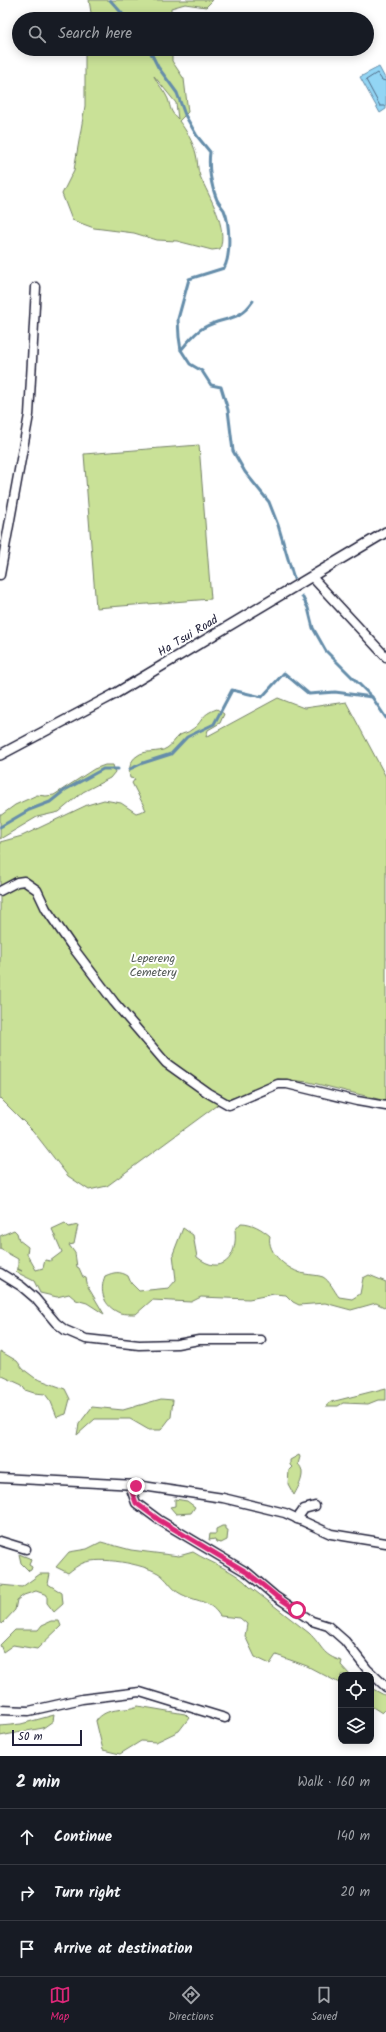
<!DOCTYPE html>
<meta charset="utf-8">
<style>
:root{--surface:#171b24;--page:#242831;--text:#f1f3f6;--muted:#9ea1a6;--line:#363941;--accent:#db2777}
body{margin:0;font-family:Kalam,sans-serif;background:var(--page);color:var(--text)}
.controls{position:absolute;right:12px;bottom:12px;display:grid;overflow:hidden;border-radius:8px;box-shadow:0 2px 10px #0003}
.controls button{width:36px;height:36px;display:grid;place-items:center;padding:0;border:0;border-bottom:1px solid var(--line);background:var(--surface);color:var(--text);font:20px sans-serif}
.scale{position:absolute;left:12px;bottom:10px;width:70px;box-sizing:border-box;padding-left:4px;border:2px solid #22223b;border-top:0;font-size:11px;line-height:14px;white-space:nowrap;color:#22223b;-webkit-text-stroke:3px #fff;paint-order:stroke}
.stop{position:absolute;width:12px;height:12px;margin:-9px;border:3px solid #db2777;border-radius:50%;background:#fff}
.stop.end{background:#db2777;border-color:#fff;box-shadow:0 1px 4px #0008}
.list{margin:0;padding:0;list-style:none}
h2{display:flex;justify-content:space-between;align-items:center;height:52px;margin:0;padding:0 16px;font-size:17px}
h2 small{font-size:13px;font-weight:400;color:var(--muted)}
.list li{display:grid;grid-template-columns:26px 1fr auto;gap:12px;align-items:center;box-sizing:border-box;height:56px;padding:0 16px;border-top:1px solid var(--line)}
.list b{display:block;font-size:15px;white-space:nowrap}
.list em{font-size:13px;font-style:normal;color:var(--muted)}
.icon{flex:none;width:22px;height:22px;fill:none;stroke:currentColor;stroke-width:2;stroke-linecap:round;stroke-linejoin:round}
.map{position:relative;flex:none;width:386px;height:1756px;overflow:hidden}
.search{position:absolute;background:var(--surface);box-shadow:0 2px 10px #0003;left:12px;right:12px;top:12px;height:44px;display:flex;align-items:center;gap:10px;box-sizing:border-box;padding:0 14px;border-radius:22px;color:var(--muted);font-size:15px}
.sheet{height:220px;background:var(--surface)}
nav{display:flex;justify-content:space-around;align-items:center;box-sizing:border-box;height:56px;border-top:1px solid var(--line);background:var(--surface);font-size:11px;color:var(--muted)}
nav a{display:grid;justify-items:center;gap:2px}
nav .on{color:var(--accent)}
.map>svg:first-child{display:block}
.green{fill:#c9e197;stroke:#768269;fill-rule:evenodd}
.water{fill:#92d5f4;stroke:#658daa}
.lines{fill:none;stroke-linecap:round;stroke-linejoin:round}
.shore{stroke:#4f6a85;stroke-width:1}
.stream{stroke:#658daa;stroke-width:3}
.minor-casing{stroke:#22223b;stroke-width:11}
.tertiary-casing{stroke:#22223b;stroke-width:12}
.minor{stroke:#fff;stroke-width:8}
.tertiary{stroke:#fff;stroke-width:9}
.route{stroke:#db2777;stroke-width:5}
.labels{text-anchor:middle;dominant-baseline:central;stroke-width:4;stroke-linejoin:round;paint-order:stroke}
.street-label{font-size:12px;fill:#22223b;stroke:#fff}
.park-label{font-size:12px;fill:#545b57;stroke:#fff}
</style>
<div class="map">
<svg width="386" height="1756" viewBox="0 0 386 1756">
<rect width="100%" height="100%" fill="#fff"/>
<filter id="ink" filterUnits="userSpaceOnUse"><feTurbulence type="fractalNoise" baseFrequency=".025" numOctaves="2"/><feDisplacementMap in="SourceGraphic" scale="8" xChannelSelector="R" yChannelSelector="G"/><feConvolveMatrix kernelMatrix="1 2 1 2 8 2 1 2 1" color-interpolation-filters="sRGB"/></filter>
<g filter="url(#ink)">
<g class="green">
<path d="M89,0H213L206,7L185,4L171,8V19H92Z"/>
<path d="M85,49H172V61L184,79L188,112L179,121C186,130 193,142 196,154C198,161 197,169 200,176C209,197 228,226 220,249L212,250L177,241L157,240L134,233L94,228L72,220L62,194L74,170L85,106ZM154,76L176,103L178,119C170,111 171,109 168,99C165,91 157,84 154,76Z"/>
<path d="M199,445L211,599L96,608L84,454Z"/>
<path d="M278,698L304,708L346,702L386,777V1101L309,1082L277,1079L249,1094L224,1100L107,1186L89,1190L68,1176L33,1131L0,1098V842L22,836L87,805L104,800L121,803L136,813L146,810L132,783L135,779L130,778C128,771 130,760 137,756C145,749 158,754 167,748C172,745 175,739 180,735C183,733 188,733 191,730C204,722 199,715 217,709L224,714L220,723L208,730L206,737Z"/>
<path d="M105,765H113L115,772L110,778L83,792L59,812L37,817L0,839V816L15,805L37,795L46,796L54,795L94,769Z"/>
<path d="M65,1223L69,1227L78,1225L74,1244L69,1245L75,1253L77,1267L79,1268L83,1277L86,1278L88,1287L104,1314L87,1303L76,1300L69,1294L57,1297L40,1293L34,1281L16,1272L17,1269L22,1271L18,1269V1259L0,1249V1236L14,1230L17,1233L19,1240L28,1247L27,1254L36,1270L43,1268L45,1260L50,1261L62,1252L52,1229Z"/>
<path d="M241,1223C252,1223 262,1229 270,1236C266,1253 289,1271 305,1274C310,1275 318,1275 323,1277C330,1281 334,1291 339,1297L352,1299L360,1294L363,1278L369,1275L386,1282V1308L376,1303L351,1310L325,1303L299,1305L293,1302L286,1295L274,1294L249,1299L201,1297L191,1302L152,1300L136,1314C131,1314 124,1314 120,1313C103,1306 99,1291 105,1276C114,1272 120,1271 128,1276L131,1283L139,1291L169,1288L176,1280L173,1254L183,1228L193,1235L197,1257C222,1277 238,1257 235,1230Z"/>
<path d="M0,1351L17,1361L23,1369L35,1378L65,1389L70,1399L66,1414L57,1417L51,1402L45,1394L34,1393L25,1390L22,1385L0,1375Z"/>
<path d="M386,1388V1400H378L368,1404L343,1403L338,1406H326L331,1402Z"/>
<path d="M161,1399L173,1400L171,1417L161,1430H149L130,1419H95L77,1435L79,1424L92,1407L123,1410Z"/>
<path d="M299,1455L300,1457L298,1464C307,1472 299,1486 294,1495L288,1484L289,1470L292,1467L290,1465V1460Z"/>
<path d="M175,1499L187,1501L195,1507L191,1513L176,1514L170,1507L175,1506Z"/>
<path d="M222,1526H225V1529L228,1530L227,1540L221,1543L216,1542L215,1539L209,1540L210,1534H216V1529Z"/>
<path d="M101,1542L131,1550L179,1556L193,1552C212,1564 235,1570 250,1587L309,1633C323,1646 321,1655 342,1661L341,1665L350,1675H341V1684L307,1666L276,1655L270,1664L255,1657L245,1636L247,1624L240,1618L220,1616C209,1599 196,1602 181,1594C172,1590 167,1578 158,1573C142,1564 101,1556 83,1563C78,1565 73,1569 68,1573L56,1567L69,1552L87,1549Z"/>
<path d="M19,1554L29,1558L31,1560L29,1565L32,1567L31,1570L29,1571L21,1563Z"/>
<path d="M40,1574H50L48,1584L62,1593L63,1604L54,1612L47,1603V1595L36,1591L24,1595L17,1600L15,1610L2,1624L0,1623V1585L22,1587Z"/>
<path d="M51,1621H59L61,1626L37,1649L13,1645L3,1652L0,1645L15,1630H38L42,1625Z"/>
<path d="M371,1688L386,1696V1709L382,1713L371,1706Z"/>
<path d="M138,1706L185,1714L189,1718L179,1731L156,1742L141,1741L120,1754L103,1750L96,1721C107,1706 123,1712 138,1706Z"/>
<path d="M54,1715L53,1721L43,1728L0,1736V1726L21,1724Z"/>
</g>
<path class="water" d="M379,67L386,80V109L380,113L360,77Z"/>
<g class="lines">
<path class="shore" d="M386,81L382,80L377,73L366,80L380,106H386"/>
<g class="stream">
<path d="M110,0L127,19"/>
<path d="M149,49L158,67L177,93L185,115L197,136L210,152C208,167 211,186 217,200C219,204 222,207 224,210C230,223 231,256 224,268L189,279L178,319L179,337L181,350L190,364L202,371L211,385L221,387L228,410L233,451L245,472L269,502L278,525L294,579"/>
<path d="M181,350C188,342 194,333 203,328C224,316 238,323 253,301"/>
<path d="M302,596L308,608L313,628L326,651L372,697L386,718"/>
<path d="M130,769L143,763L171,754L187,737L214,724L232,690L262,697L284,673L309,694L335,692L372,697"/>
<path d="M0,827L29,810L50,802L65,790L103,769H118"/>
</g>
<defs>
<g id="minor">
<path d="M0,575L29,415L36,287"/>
<path d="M312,577L386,657"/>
<path d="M0,891L17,882L24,881L37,890L46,909L71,945L114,1002L166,1063L208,1093L229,1105L278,1084H287L357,1101L386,1106"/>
<path d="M0,1273L21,1286L35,1298L56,1323L65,1330L86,1339L139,1345L177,1344L199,1340H261"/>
<path d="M0,1478L136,1485L223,1498L285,1513L331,1534L386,1543"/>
<path d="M130,1486L136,1503L159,1520L248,1573L275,1596L312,1621L328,1626L345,1641L367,1669L386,1687"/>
<path d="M297,1519L304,1509L315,1506"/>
<path d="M0,1541L26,1549"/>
<path d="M0,1710L29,1711L82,1699L140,1692L225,1718"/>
</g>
<path id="tertiary" d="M0,755L113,695L386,532"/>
</defs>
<use href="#minor" class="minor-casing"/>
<use href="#tertiary" class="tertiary-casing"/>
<use href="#minor" class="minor"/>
<use href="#tertiary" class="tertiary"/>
</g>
</g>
<g class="lines" filter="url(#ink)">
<path class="route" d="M136,1486H130L136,1503L159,1520L248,1573L276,1596L297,1610"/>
</g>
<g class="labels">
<g class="street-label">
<text transform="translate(188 636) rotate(-31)">Ha Tsui Road</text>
</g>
<g class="park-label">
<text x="153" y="958">Lepereng<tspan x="153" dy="14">Cemetery</tspan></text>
</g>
</g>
</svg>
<div class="controls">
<button><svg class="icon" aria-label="locate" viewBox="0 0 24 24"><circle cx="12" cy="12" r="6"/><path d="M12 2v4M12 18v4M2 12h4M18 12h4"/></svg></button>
<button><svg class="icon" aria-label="layers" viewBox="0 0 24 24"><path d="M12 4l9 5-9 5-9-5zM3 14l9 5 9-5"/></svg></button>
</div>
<div class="scale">50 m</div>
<div class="stop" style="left:297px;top:1610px"></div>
<div class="stop end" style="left:136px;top:1486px"></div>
<div class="search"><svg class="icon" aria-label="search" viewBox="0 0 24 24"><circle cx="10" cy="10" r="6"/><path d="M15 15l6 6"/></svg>Search here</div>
</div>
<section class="sheet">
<h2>2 min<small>Walk · 160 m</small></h2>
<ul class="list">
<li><svg class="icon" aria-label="ahead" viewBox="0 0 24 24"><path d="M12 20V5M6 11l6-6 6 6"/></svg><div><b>Continue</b></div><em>140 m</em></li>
<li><svg class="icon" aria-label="right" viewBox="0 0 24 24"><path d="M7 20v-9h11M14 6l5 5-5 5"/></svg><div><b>Turn right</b></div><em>20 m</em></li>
<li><svg class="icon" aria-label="arrive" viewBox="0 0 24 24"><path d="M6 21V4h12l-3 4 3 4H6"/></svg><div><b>Arrive at destination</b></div></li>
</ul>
</section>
<nav>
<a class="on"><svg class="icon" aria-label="map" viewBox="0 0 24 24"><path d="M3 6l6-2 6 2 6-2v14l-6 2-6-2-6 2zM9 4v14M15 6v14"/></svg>Map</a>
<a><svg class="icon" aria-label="directions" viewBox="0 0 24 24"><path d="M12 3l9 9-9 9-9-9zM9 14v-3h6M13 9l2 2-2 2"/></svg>Directions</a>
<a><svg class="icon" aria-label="saved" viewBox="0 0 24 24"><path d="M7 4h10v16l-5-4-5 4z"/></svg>Saved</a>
</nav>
